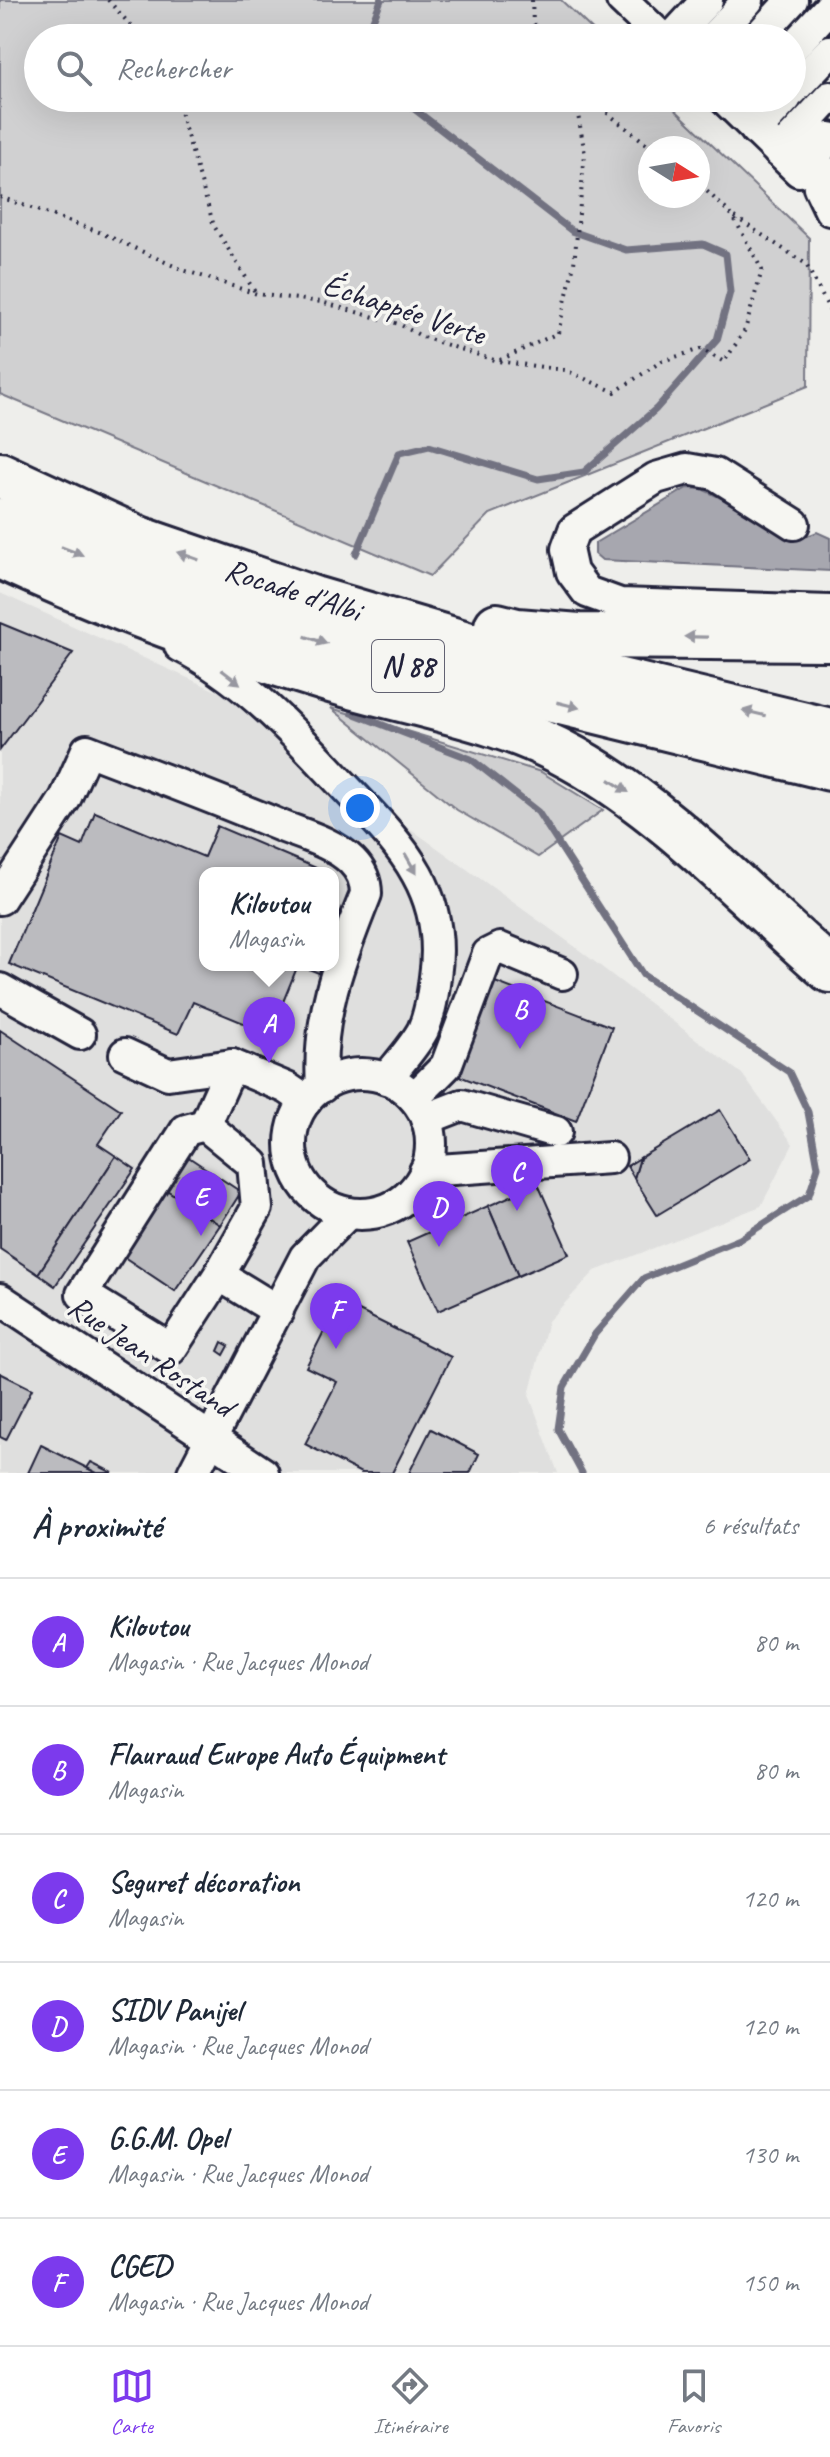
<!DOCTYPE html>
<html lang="fr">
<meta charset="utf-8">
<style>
:root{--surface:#fff;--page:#f2f2f3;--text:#1f2937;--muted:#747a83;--line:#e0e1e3;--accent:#7c3aed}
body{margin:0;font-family:Caveat,sans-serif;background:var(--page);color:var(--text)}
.compass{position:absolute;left:638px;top:136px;width:72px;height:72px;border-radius:50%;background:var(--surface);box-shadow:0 8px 32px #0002;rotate:101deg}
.you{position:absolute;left:360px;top:808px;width:28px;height:28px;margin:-20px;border:6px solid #fff;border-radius:50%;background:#1a73e8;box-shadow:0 0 0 12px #1a73e833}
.badge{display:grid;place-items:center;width:52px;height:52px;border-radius:50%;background:var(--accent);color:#fff;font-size:26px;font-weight:700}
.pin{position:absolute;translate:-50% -66px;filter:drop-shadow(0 2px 4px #0008)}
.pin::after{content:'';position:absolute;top:42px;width:28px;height:24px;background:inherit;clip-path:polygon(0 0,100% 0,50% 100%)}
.popup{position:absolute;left:199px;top:867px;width:140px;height:104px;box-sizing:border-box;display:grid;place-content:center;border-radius:16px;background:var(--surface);filter:drop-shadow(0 2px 6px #0005);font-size:26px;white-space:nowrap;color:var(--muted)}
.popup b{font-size:30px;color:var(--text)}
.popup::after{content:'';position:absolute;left:50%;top:100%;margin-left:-16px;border:16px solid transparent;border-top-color:var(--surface)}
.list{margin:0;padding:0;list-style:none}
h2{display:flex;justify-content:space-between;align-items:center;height:104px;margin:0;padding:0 32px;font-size:34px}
h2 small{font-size:26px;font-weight:400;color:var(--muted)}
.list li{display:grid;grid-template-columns:52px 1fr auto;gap:24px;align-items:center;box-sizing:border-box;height:128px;padding:0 32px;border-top:2px solid var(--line)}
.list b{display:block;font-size:30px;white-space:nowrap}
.list p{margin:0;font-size:26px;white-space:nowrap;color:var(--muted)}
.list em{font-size:26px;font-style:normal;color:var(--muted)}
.icon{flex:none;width:44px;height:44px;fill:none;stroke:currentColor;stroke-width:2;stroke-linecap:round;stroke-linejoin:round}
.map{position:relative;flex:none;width:830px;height:1473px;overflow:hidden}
.search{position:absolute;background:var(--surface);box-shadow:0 8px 32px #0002;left:24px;right:24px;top:24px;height:88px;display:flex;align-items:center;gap:20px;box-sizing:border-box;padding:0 28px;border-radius:44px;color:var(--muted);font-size:30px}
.sheet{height:872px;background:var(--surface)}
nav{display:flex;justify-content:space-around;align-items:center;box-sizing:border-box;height:112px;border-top:2px solid var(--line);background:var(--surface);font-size:22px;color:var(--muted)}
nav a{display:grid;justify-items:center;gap:4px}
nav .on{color:var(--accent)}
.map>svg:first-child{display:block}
.built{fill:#dfdfde;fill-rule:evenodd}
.green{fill:#d0d0d1;stroke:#797986;stroke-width:2;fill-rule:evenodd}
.water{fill:#a7a7af;stroke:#727281;stroke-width:2}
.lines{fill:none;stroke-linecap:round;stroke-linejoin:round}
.stream{stroke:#727281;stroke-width:7}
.building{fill:#bbbbbf;stroke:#22223b;stroke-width:2}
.minor-casing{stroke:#22223b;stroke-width:36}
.highway-casing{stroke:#22223b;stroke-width:50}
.path{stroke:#22223b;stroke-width:4;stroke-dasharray:2 6;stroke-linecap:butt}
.minor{stroke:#f6f6f2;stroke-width:30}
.highway{stroke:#f6f6f2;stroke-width:44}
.oneway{fill:#9797a0}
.labels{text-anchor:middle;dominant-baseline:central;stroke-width:7;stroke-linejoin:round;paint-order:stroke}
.shield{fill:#f6f6f2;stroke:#626272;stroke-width:2}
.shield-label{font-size:30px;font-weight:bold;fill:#22223b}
.street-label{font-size:32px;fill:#22223b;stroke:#f6f6f2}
</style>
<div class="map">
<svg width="830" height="1473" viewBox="0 0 830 1473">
<rect width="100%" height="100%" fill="#eeeeeb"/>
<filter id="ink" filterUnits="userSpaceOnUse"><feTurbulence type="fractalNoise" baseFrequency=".0125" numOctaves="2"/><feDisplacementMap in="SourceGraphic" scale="16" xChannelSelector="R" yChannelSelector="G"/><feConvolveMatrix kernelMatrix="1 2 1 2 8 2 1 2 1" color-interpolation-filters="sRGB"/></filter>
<g filter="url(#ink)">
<path class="built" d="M0,593L221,693L570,943L742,1074L793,1144L761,1206L595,1271L548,1321L529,1395L558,1473H0ZM205,873H333V965H205Z"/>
<g class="green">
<path d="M0,0H561L601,38H38V98H663L809,238L808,386L490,514L430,576L0,394ZM698,148V196H650V148Z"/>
<path d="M331,708L541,772L603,810L538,857L457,810Z"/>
</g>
<path class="water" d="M687,488L702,489L793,532L800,539L817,532L830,538V571L602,560L595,554V543Z"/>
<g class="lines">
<g class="stream">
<path d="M366,38L381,0"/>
<path d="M356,554L399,453L429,446L538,479L584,472L656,409L717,340L730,292L726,254L703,244L626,250L572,231L400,98"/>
<path d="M352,713L471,759L538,812L643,975L789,1072L808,1112L818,1167L809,1195L740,1239L644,1278L595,1334L564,1387L558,1429L582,1473"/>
</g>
</g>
<g class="building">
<path d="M0,623L73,653L0,750Z"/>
<path d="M95,812L204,857L217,826L328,873H205V965H298L270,1034L193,1002L178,1034L9,964L62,837L82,846Z"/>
<path d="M299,965H325L321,974Z"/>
<path d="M495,982L612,1027L576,1121L459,1076Z"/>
<path d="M0,1030L121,1110L98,1144L116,1156L38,1274L0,1249Z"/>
<path d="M720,1110L750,1159L657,1215L634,1178L640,1158Z"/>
<path d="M116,1156L135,1169L55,1286L38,1274Z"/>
<path d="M187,1156L241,1192L220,1225L165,1189Z"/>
<path d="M640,1158L634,1178L627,1166Z"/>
<path d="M538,1184L569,1254L518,1276L488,1206Z"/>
<path d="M165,1189L220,1225L175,1291L121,1255Z"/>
<path d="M488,1206L518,1276L438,1311L407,1242Z"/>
<path d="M339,1301L451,1357L392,1473H361L305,1444L337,1382L306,1367Z"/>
<path d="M222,1342L229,1346L224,1355L218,1351Z"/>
<path d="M0,1373L32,1389L6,1440L0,1437Z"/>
<path d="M431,1429L479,1454L470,1473H409Z"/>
<path d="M41,1445L97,1473H28Z"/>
<path d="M91,1462L113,1473H97L87,1468Z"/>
</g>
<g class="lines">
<defs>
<g id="minor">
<path d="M622,0L662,38"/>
<path d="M672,38L707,0"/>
<path d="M713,38L748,0"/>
<path d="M757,38L792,0"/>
<path d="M792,48L830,7"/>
<path d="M792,91L830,51"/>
<path d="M724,98L799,171L830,138"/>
<path d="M756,130L786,98"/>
<path d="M779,152L830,97"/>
<path d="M830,173L819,187L830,210"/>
<path d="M794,524L715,474L687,469L656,478L574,530L567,549L572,572L587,592L620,604L830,611"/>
<path d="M180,646C238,675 285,723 329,770C388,834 449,881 435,977C433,995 430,1014 423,1030C414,1047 398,1064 386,1079"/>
<path d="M0,899L65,799L87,750C152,775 217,799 281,826C304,835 334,843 352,861C361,870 366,882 366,894C340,959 317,1016 322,1087"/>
<path d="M0,989L80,1034"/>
<path d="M125,1054L168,1074L232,1065L287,1088L306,1101"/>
<circle cx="361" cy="1144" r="70"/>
<path d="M414,1098L446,1066L488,954L500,948L562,974"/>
<path d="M426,1119L462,1105L556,1132"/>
<path d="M205,1125L232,1065"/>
<path d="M425,1171L610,1158"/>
<path d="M219,1275L257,1208L253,1164L205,1125L186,1130L82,1294L171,1349L219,1275L278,1311"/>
<path d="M0,1299L263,1473"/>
<path d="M193,1473L305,1257L348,1213"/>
</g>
<g id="highway">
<path d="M0,475L139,539L314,599L477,647L830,731"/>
<path d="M0,521L177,591L344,649L830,768"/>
<path d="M0,556C108,606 220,647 334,681C414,705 501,717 574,759C669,812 748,899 830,970"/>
<path d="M497,626L517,631L579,636L830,638"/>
</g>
</defs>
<use href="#minor" class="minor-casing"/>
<use href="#highway" class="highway-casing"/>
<g class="path">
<path d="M108,0L142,38"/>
<path d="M532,0L533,23L544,38"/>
<path d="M176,98L214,226L255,292"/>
<path d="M588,98L652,148"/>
<path d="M0,197L99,232L183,270L257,294L321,302L399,324L423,337L497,361L565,370L615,392L662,361L701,349L724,362L745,330L762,270L733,216L698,183"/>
<path d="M735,217L806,264L830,311"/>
<path d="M500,360L558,333L574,264L585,154L575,98"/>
</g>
<use href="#minor" class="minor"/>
<use href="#highway" class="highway"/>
</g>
<defs><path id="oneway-solid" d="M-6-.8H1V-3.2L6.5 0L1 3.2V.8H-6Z" transform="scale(2)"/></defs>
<g class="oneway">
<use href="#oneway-solid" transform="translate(72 551) rotate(21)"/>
<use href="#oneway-solid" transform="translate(188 556) rotate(-161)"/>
<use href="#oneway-solid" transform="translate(696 637) rotate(-179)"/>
<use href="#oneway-solid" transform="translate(316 640) rotate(18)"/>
<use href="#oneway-solid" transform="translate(231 677) rotate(37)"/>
<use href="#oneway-solid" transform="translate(568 705) rotate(14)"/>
<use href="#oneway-solid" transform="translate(754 713) rotate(-167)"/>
<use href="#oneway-solid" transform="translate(619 786) rotate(33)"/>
<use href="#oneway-solid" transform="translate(411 864) rotate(60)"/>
</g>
</g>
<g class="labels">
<rect class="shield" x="372" y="640" width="72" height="52" rx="6"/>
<g class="shield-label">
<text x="408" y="666">N 88</text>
</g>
<g class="street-label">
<text transform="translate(404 309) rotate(18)">Échappée Verte</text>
<text transform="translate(293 590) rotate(18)">Rocade d'Albi</text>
<text transform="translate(151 1356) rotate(34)">Rue Jean Rostand</text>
</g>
</g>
</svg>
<svg class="compass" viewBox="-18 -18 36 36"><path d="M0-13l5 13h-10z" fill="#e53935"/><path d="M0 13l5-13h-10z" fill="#747a83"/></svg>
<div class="you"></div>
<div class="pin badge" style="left:269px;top:1063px">A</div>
<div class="popup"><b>Kiloutou</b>Magasin</div>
<div class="pin badge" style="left:520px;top:1049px">B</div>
<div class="pin badge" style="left:517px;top:1211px">C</div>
<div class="pin badge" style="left:439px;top:1247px">D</div>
<div class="pin badge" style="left:201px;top:1236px">E</div>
<div class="pin badge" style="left:336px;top:1349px">F</div>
<div class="search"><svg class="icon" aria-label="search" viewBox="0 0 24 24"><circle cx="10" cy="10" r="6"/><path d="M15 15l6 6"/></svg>Rechercher</div>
</div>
<section class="sheet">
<h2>À proximité<small>6 résultats</small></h2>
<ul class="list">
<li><span class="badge">A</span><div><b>Kiloutou</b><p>Magasin · Rue Jacques Monod</p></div><em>80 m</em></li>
<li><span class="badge">B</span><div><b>Flauraud Europe Auto Équipment</b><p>Magasin</p></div><em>80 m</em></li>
<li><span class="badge">C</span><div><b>Seguret décoration</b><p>Magasin</p></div><em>120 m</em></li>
<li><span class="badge">D</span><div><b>SIDV Panijel</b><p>Magasin · Rue Jacques Monod</p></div><em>120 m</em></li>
<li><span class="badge">E</span><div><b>G.G.M. Opel</b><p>Magasin · Rue Jacques Monod</p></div><em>130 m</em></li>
<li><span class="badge">F</span><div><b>CGED</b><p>Magasin · Rue Jacques Monod</p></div><em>150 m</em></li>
</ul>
</section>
<nav>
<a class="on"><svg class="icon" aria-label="map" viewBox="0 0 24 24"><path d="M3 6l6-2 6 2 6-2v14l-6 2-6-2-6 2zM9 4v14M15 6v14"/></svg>Carte</a>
<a><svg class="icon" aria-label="directions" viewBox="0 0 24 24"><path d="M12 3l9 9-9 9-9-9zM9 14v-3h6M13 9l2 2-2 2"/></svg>Itinéraire</a>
<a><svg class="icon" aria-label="saved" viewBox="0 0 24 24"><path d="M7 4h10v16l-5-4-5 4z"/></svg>Favoris</a>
</nav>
